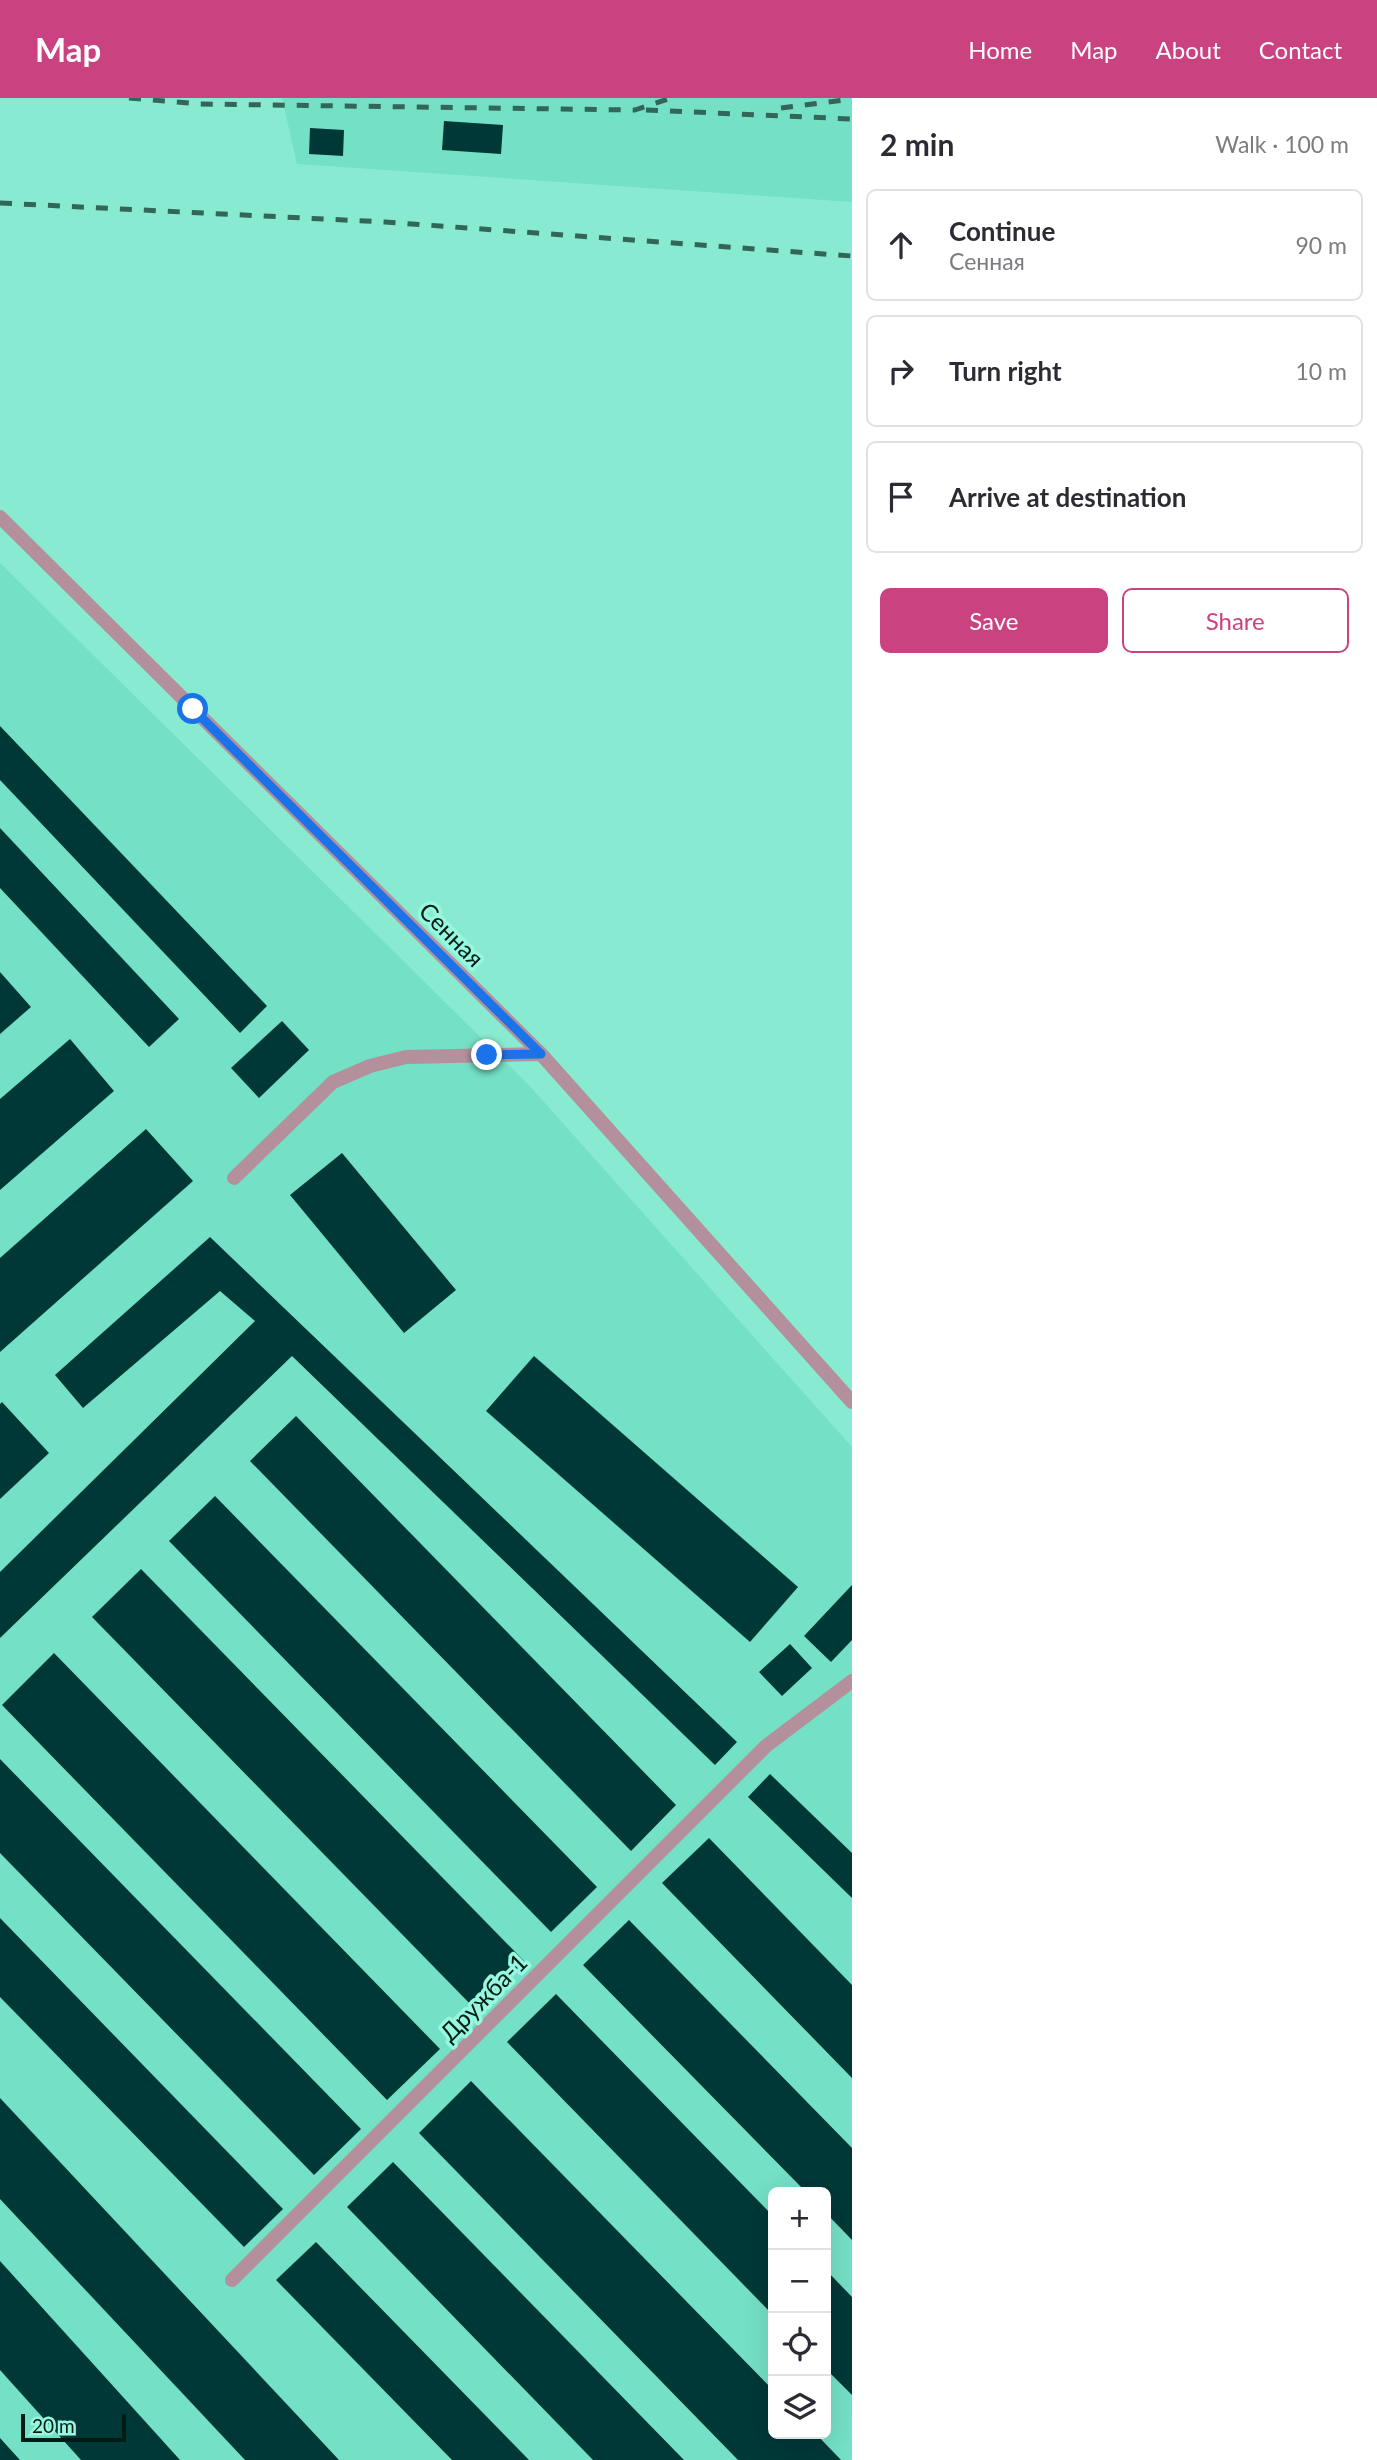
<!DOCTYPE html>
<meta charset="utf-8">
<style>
:root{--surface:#fff;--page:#f2f2f3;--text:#2b2b33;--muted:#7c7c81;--line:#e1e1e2;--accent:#ca4280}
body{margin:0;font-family:Lato,sans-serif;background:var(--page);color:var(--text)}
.controls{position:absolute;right:21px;bottom:21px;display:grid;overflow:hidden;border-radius:10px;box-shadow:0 7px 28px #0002}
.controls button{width:63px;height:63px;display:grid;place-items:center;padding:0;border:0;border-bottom:2px solid var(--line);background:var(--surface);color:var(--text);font:35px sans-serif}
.scale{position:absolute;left:21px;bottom:18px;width:105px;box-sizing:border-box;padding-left:7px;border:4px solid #001c15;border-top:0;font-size:19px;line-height:24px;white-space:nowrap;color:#001c15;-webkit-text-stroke:5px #97f7df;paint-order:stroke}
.stop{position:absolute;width:21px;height:21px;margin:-16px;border:5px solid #1a73e8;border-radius:50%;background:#fff}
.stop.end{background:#1a73e8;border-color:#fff;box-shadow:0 2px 7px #0008}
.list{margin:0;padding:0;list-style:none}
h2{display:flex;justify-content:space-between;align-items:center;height:91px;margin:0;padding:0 28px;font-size:30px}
h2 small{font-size:23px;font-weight:400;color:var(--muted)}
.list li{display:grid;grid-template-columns:46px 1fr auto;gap:21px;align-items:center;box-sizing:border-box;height:112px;margin:0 14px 14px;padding:0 14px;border:2px solid var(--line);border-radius:10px}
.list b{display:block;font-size:26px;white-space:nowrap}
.list p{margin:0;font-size:23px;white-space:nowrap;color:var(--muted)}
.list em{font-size:23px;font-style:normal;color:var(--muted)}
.actions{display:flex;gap:14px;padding:21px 28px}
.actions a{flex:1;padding:16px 0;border:2px solid var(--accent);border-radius:10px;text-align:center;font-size:24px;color:var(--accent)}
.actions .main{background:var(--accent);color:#fff}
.icon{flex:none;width:38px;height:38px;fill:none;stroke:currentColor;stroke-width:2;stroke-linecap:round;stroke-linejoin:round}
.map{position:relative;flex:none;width:852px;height:2362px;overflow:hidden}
header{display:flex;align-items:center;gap:42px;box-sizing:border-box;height:98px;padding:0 35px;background:var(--accent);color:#fff}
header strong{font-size:33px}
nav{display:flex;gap:38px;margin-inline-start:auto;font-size:24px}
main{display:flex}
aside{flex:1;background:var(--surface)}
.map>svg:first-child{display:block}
.built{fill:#74e0c5;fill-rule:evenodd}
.building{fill:#003838}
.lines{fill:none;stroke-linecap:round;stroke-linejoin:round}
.lane{stroke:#b3909c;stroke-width:14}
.rail{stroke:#316659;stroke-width:5;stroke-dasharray:12 12;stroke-linecap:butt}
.route{stroke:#1a73e8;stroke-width:9}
.labels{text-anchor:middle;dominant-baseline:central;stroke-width:7;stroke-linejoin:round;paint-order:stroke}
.street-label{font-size:24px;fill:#001c15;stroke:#97f7df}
</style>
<header>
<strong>Map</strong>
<nav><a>Home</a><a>Map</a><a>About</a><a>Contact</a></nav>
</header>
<main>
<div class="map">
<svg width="852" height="2362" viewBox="0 0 852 2362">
<rect width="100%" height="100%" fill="#89ead2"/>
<g class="built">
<path d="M282,0H852V104L297,66Z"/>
<path d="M0,465L527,985L852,1349V2362H0ZM773,2094H826V2336H773Z"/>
</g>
<g class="building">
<path d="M444,23L503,27L501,56L442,52Z"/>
<path d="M310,30L344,32L343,58L309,56Z"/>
<path d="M0,628L267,908L240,935L0,682Z"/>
<path d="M0,730L179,921L149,949L0,790Z"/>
<path d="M0,874L31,909L0,936Z"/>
<path d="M282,923L309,952L259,1000L231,970Z"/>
<path d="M70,941L114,993L0,1092V1001Z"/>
<path d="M146,1031L193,1083L0,1254V1160Z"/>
<path d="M342,1055L456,1192L404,1235L290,1097Z"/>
<path d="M210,1139L737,1644L715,1667L292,1258L0,1540V1474L255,1223L220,1193L83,1310L55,1277Z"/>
<path d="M534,1258L798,1489L750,1544L486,1313Z"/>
<path d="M2,1304L49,1355L0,1401V1306Z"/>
<path d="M296,1318L676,1707L631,1753L250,1363Z"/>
<path d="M215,1398L597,1789L551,1834L169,1443Z"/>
<path d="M141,1471L525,1864L476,1912L92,1519Z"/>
<path d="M852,1487V1542L831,1564L804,1538Z"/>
<path d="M790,1546L812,1570L782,1598L759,1574Z"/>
<path d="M54,1555L440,1951L387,2002L2,1607Z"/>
<path d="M0,1661L361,2031L314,2077L0,1755Z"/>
<path d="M770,1676L852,1755V1800L748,1699Z"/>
<path d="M709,1740L852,1887V1980L662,1785Z"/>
<path d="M0,1820L283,2111L244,2149L0,1899Z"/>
<path d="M629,1822L852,2050V2142L826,2115V2094H806L583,1867Z"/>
<path d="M556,1896L773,2118V2217L507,1944Z"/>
<path d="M471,1983L773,2292V2336H816L841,2362H738L419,2035Z"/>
<path d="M0,2000L339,2362H245L0,2101Z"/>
<path d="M393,2064L684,2362H593L347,2109Z"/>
<path d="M316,2144L529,2362H452L276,2182Z"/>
<path d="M0,2163L180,2362H81L0,2272Z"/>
<path d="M826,2172L852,2199V2297L826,2271Z"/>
<path d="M0,2340L20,2362H0Z"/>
</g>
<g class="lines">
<g class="lane">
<path d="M0,419L541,956L852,1304"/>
<path d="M234,1080L333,984L370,968L406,959L541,956"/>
<path d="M232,2182L766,1648L852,1583"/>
</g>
<g class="rail">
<path d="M129,0L200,6L635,12L671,0"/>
<path d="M781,10L852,1"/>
<path d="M646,12L852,21"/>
<path d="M0,105L385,124L852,158"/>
</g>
</g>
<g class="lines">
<path class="route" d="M193,611L541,956L487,957"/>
</g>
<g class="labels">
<g class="street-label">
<text transform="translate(452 836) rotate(45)">Сенная</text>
<text transform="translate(483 1899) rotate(-45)">Дружба-1</text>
</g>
</g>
</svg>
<div class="controls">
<button>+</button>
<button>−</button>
<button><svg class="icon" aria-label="locate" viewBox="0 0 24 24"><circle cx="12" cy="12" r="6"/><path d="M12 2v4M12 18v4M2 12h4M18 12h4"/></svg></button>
<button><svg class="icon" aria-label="layers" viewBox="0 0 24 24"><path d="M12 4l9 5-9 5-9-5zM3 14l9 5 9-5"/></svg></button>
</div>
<div class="scale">20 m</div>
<div class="stop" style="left:193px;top:611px"></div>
<div class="stop end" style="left:487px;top:957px"></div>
</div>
<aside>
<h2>2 min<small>Walk · 100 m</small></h2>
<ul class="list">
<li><svg class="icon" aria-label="ahead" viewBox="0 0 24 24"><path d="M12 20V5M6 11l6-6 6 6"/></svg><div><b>Continue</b><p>Сенная</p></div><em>90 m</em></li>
<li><svg class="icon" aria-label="right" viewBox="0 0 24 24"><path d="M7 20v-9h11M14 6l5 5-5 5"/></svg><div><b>Turn right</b></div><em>10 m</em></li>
<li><svg class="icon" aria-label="arrive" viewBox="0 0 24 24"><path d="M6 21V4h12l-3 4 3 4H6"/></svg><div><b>Arrive at destination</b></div></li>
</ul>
<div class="actions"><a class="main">Save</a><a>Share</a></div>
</aside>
</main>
